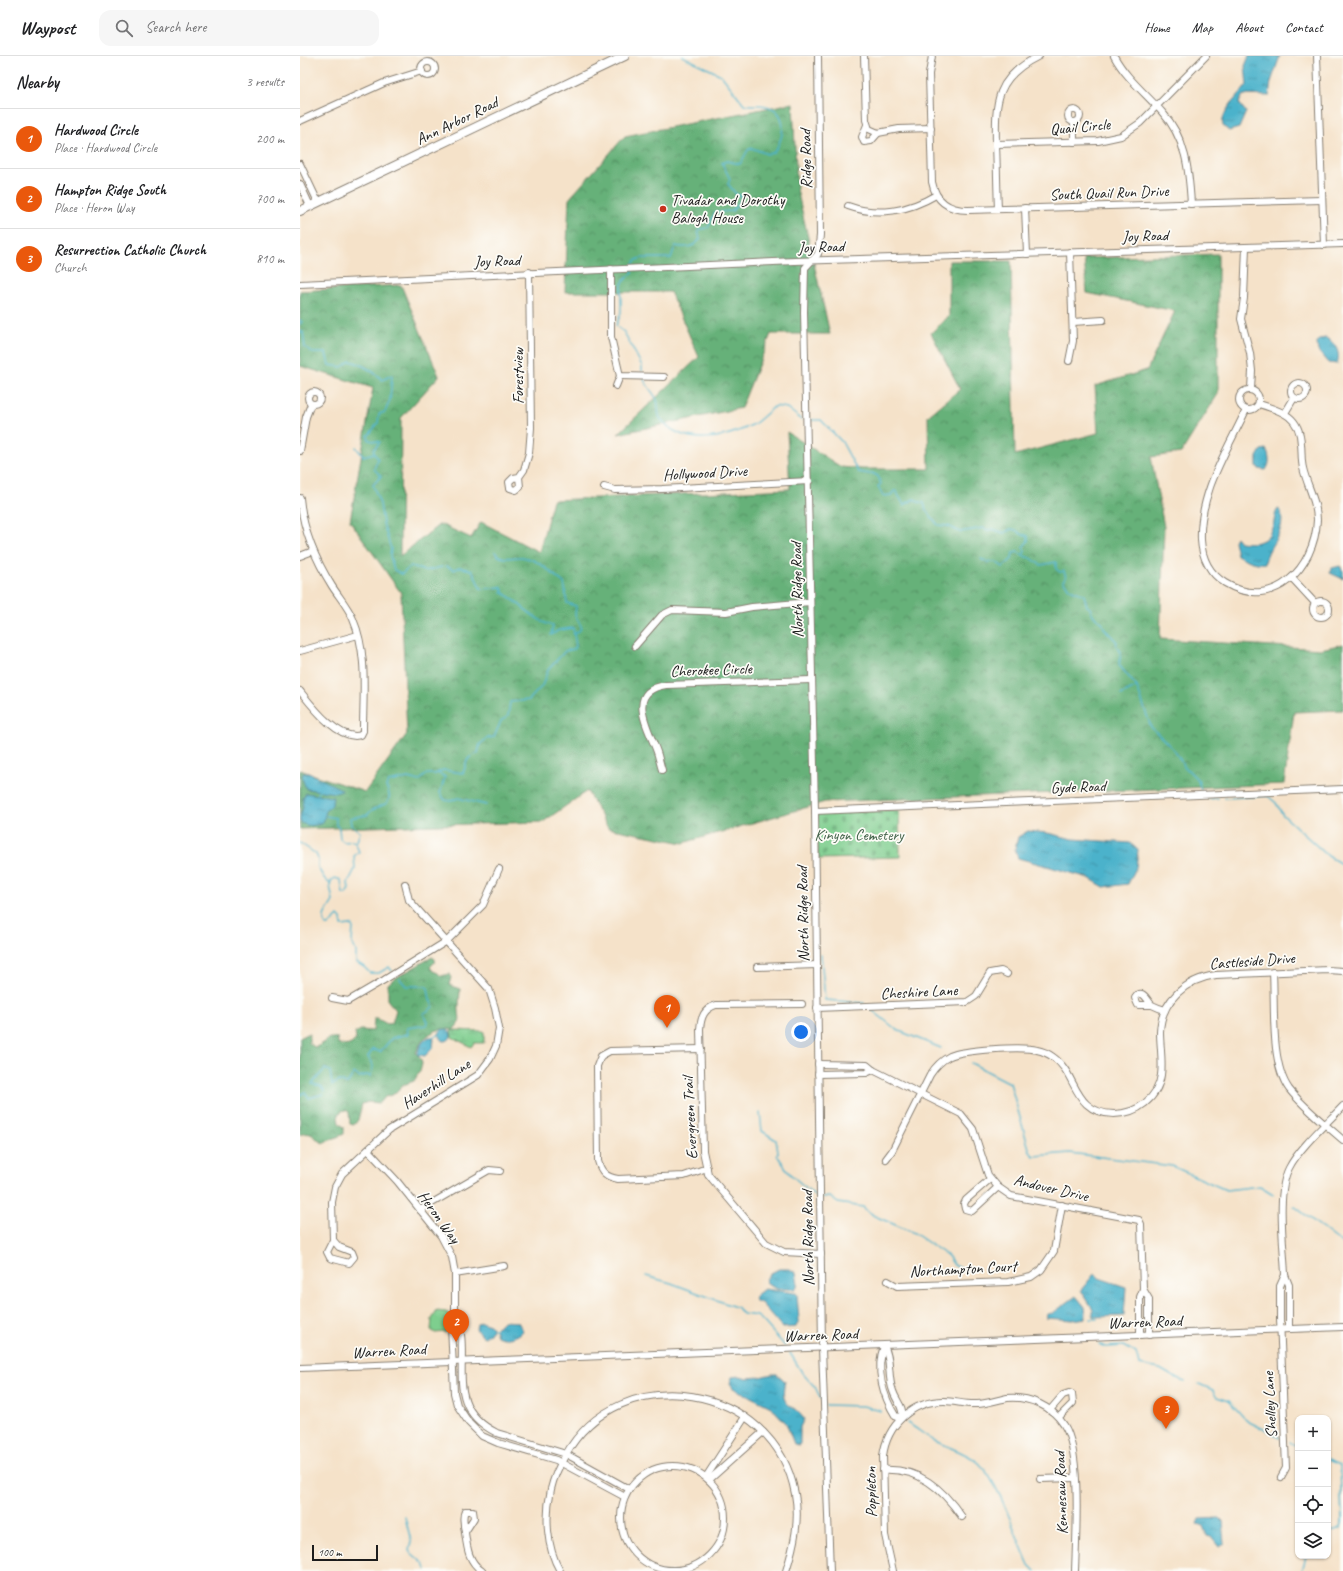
<!DOCTYPE html>
<meta charset="utf-8">
<style>
:root{--surface:#fff;--page:#f6f6f6;--text:#202124;--muted:#757577;--line:#e0e0e0;--accent:#ea580c}
body{margin:0;font-family:Caveat,sans-serif;background:var(--page);color:var(--text)}
.controls{position:absolute;right:12px;bottom:12px;display:grid;overflow:hidden;border-radius:8px;box-shadow:0 1px 3px #0004}
.controls button{width:36px;height:36px;display:grid;place-items:center;padding:0;border:0;border-bottom:1px solid var(--line);background:var(--surface);color:var(--text);font:20px sans-serif}
.scale{position:absolute;left:12px;bottom:10px;width:66px;box-sizing:border-box;padding-left:4px;border:2px solid #1c1c1c;border-top:0;font-size:11px;line-height:14px;white-space:nowrap;color:#1c1c1c;-webkit-text-stroke:3px #fdfcf7;paint-order:stroke}
.you{position:absolute;left:501px;top:976px;width:14px;height:14px;margin:-10px;border:3px solid #fff;border-radius:50%;background:#1a73e8;box-shadow:0 0 0 6px #1a73e833}
.badge{display:grid;place-items:center;width:26px;height:26px;border-radius:50%;background:var(--accent);color:#fff;font-size:13px;font-weight:700}
.pin{position:absolute;translate:-50% -33px;filter:drop-shadow(0 1px 2px #0008)}
.pin::after{content:'';position:absolute;top:21px;width:14px;height:12px;background:inherit;clip-path:polygon(0 0,100% 0,50% 100%)}
.list{margin:0;padding:0;list-style:none}
h2{display:flex;justify-content:space-between;align-items:center;height:52px;margin:0;padding:0 16px;font-size:17px}
h2 small{font-size:13px;font-weight:400;color:var(--muted)}
.list li{display:grid;grid-template-columns:26px 1fr auto;gap:12px;align-items:center;box-sizing:border-box;height:60px;padding:0 16px;border-top:1px solid var(--line)}
.list b{display:block;font-size:15px;white-space:nowrap}
.list p{margin:0;font-size:13px;white-space:nowrap;color:var(--muted)}
.list em{font-size:13px;font-style:normal;color:var(--muted)}
.icon{flex:none;width:22px;height:22px;fill:none;stroke:currentColor;stroke-width:2;stroke-linecap:round;stroke-linejoin:round}
.map{position:relative;flex:none;width:1043px;height:1515px;overflow:hidden}
header{display:flex;align-items:center;gap:24px;box-sizing:border-box;height:56px;padding:0 20px;background:var(--surface);border-bottom:1px solid var(--line)}
header strong{font-size:19px}
nav{display:flex;gap:22px;margin-inline-start:auto;font-size:14px}
.search{width:280px;height:36px;background:var(--page);display:flex;align-items:center;gap:10px;box-sizing:border-box;padding:0 14px;border-radius:12px;color:var(--muted);font-size:15px}
main{display:flex}
aside{flex:1;background:var(--surface)}
.map>svg:first-child{display:block}
.green{fill:#7ece8e;stroke:#4d7555}
.forest{fill:url(#forest-crowns);stroke:#41664a}
.wetland{fill:url(#wetland-marsh);stroke:#4d7555}
.cemetery{fill:url(#cemetery-stones);stroke:#4d7555}
.water{fill:url(#water-ripples);stroke:#346774}
.lines{fill:none;stroke-linecap:round;stroke-linejoin:round}
.stream{stroke:#4cb2cb;stroke-width:1.5}
.minor-casing{stroke:#887f72;stroke-width:8}
.major-casing{stroke:#887f72;stroke-width:10}
.minor{stroke:#fff;stroke-width:6}
.major{stroke:#fff;stroke-width:8}
.poi-dot{fill:#c8321e;stroke:#fdfcf7;stroke-width:1.5}
.labels{text-anchor:middle;dominant-baseline:central;stroke-width:3.5;stroke-linejoin:round;paint-order:stroke}
.street-label{font-size:16px;fill:#1c1c1c;stroke:#fdfcf7}
.poi-label{font-size:16px;fill:#1c1c1c;stroke:#fdfcf7;text-anchor:start}
.park-label{font-size:16px;fill:#43634a;stroke:#fdfcf7}
</style>
<header>
<strong>Waypost</strong>
<div class="search"><svg class="icon" aria-label="search" viewBox="0 0 24 24"><circle cx="10" cy="10" r="6"/><path d="M15 15l6 6"/></svg>Search here</div>
<nav><a>Home</a><a>Map</a><a>About</a><a>Contact</a></nav>
</header>
<main>
<aside>
<h2>Nearby<small>3 results</small></h2>
<ul class="list">
<li><span class="badge">1</span><div><b>Hardwood Circle</b><p>Place · Hardwood Circle</p></div><em>200 m</em></li>
<li><span class="badge">2</span><div><b>Hampton Ridge South</b><p>Place · Heron Way</p></div><em>700 m</em></li>
<li><span class="badge">3</span><div><b>Resurrection Catholic Church</b><p>Church</p></div><em>810 m</em></li>
</ul>
</aside>
<div class="map">
<svg width="1043" height="1515" viewBox="0 0 1043 1515">
<defs>
<pattern id="forest-crowns" width="20" height="18" patternUnits="userSpaceOnUse"><rect width="20" height="18" fill="#66b179"/><path d="M2 6a3 3 0 1 1 6 0M12 15a3 3 0 1 1 6 0" fill="none" stroke="#538f62"/></pattern>
<pattern id="wetland-marsh" width="20" height="14" patternUnits="userSpaceOnUse"><rect width="20" height="14" fill="#7ece8e"/><path d="M1 5h8M5 5V1M11 12h8M15 12V8" fill="none" stroke="#6cb07a"/></pattern>
<pattern id="cemetery-stones" width="16" height="16" patternUnits="userSpaceOnUse"><rect width="16" height="16" fill="#7ece8e"/><path d="M2 7V4a2 2 0 0 1 4 0v3zM10 15v-3a2 2 0 0 1 4 0v3z" fill="#6cb07a"/></pattern>
<pattern id="water-ripples" width="26" height="14" patternUnits="userSpaceOnUse"><rect width="26" height="14" fill="#4cb2cb"/><path d="M2 4q2-2 4 0t4 0M15 11q2-2 4 0t4 0" fill="none" stroke="#3e90a4"/></pattern>
</defs>
<rect width="100%" height="100%" fill="#fdfcf7"/>
<filter id="ink" filterUnits="userSpaceOnUse"><feTurbulence type="fractalNoise" baseFrequency=".025" numOctaves="2"/><feDisplacementMap in="SourceGraphic" scale="8" xChannelSelector="R" yChannelSelector="G"/><feConvolveMatrix kernelMatrix="1 2 1 2 8 2 1 2 1" color-interpolation-filters="sRGB"/></filter>
<filter id="wash" filterUnits="userSpaceOnUse"><feTurbulence type="fractalNoise" baseFrequency=".012" numOctaves="4" result="noise"/><feDisplacementMap in="SourceGraphic" scale="16" xChannelSelector="R" yChannelSelector="G"/><feGaussianBlur stdDeviation="0.9" result="paint"/><feColorMatrix in="noise" values="0 0 0 0 0 0 0 0 0 0 0 0 0 0 0 0 0 1.4 0 .05"/><feComposite in="paint" operator="in"/></filter>
<g filter="url(#wash)">
<rect width="100%" height="100%" fill="#f5e2c9"/>
<path class="green" d="M137,1255L146,1256L150,1259L147,1276L135,1277L131,1274L132,1263Z"/>
<g class="forest">
<path d="M493,47L497,133L530,278H471L441,352L318,378L399,301L370,236H265L269,143L325,80Z"/>
<path d="M918,198V338L881,397L851,401L864,471L860,583L1021,593L1043,588V654L994,656L984,728L525,746L383,787L308,772L287,735L243,766L0,773V714L65,736L107,678L101,537L50,465L73,332L0,310V235L101,229L139,320L101,362L100,500L140,468L171,482L181,466L239,496L253,444L490,433L487,376L541,411L562,413H629L628,360L660,333L631,277L649,260V205H711L715,399L798,377L795,330L847,314L875,255L787,237L784,202Z"/>
<path d="M132,901L135,903V906L130,911L133,915L138,917L141,920L150,918L151,921L149,929L160,933C160,938 159,944 159,950C158,962 164,963 153,974C137,969 121,981 116,997L121,1003L122,1008L120,1015L114,1025L103,1029L94,1038L85,1041L80,1047L68,1046L62,1048L58,1064L54,1069L50,1068L49,1056L46,1054L41,1055L38,1061L39,1067L44,1071V1078L23,1087C13,1082 13,1074 0,1079V982L9,977V987L16,992L30,982H37L38,988C46,991 51,990 56,983L55,977L61,974L73,975L74,963H78L87,968L92,967L96,954L88,945V928L92,924Z"/>
</g>
<path class="wetland" d="M153,974L182,975L184,976V987H174L171,991L152,981L151,975Z"/>
<path class="cemetery" d="M599,754L600,801L518,803L517,756Z"/>
<g class="water">
<path d="M949,0H980L971,26L969,40L943,39L939,47L946,56L939,72L929,75L923,70C920,55 939,40 947,29L945,10Z"/>
<path d="M1026,282C1036,287 1041,297 1037,308L1028,307L1018,295L1017,287L1020,283Z"/>
<path d="M966,393C969,400 971,407 966,414L959,413L957,410V401L961,394Z"/>
<path d="M978,453L981,455C986,480 968,487 965,507C957,509 944,503 937,499L934,485L936,481L940,486C957,488 968,487 973,469C975,464 974,458 978,453Z"/>
<path d="M1040,510L1043,515V523L1030,517L1032,512Z"/>
<path d="M3,717H9L41,733L42,735L35,737L6,733L2,722Z"/>
<path d="M6,737L33,741L32,749L26,755L23,767C15,770 7,771 0,766C0,756 5,752 3,742Z"/>
<path d="M728,775L747,777L773,783L830,787L838,794L836,812L828,828L804,831L789,822L718,802L715,794L718,781Z"/>
<circle cx="145" cy="979" r="6"/>
<path d="M129,981H132L134,983L133,992L125,1000L118,999C117,993 123,984 129,981Z"/>
<path d="M479,1213H490L496,1217L498,1228L496,1233H477L467,1228L466,1223L471,1217Z"/>
<path d="M795,1217L799,1222L826,1231L824,1260L793,1261V1253L781,1234Z"/>
<path d="M464,1233L496,1237L497,1239L499,1264L496,1271L483,1272L461,1247L454,1244L455,1240Z"/>
<path d="M776,1240L785,1251L786,1262L773,1264L746,1262L747,1258L753,1257Z"/>
<path d="M203,1265L218,1266L223,1275C217,1282 205,1284 197,1280L195,1273Z"/>
<path d="M181,1266L190,1269L192,1272L191,1276L185,1281L182,1280L176,1273L177,1268Z"/>
<path d="M472,1318H477L485,1325C479,1353 492,1345 504,1363L500,1371V1389L494,1388L486,1367L471,1351L433,1332L430,1327L432,1321L440,1320L447,1322L460,1321Z"/>
<path d="M920,1462L923,1465L925,1488L919,1491L911,1481L907,1480L903,1470L897,1468L899,1463Z"/>
</g>
<g class="lines">
<g class="stream">
<path d="M382,0L421,19L444,48C451,50 458,48 466,50C489,55 485,83 473,97L467,98L452,92L448,94L440,108L427,105L422,107L430,123L428,128L436,138L441,140V144L432,155L415,156L408,172"/>
<path d="M332,211L335,205L341,202H371L375,190C385,192 394,192 400,183L398,174L406,172"/>
<path d="M332,214V218C316,227 322,239 321,255C321,260 317,265 316,270L324,276L342,310V315"/>
<path d="M0,264L2,266L0,268"/>
<path d="M0,276H3L5,291L13,297H26L29,309L42,311L50,305C60,307 75,316 82,324L92,319L90,344L85,356L79,358L78,367L68,380L69,384L80,386L74,393V397"/>
<path d="M344,323C347,331 354,337 357,344C359,350 357,357 360,362C382,392 426,383 454,368C461,363 468,356 475,350L487,352L502,364"/>
<path d="M511,364H521L542,386L558,416L570,418L572,417L578,420L581,428L578,430L583,440L591,439L594,435H596L604,449L614,443L619,446L624,447L626,454L638,469L648,470L660,476L683,472L688,474L693,473L704,477L711,473L716,474L721,478L728,480V485L723,491L725,495L723,500"/>
<path d="M56,391L63,400L74,397"/>
<path d="M74,397L78,403L74,413L81,420L73,429L80,448L83,467L91,493L90,500L94,514L102,518L111,510L124,515L142,511"/>
<path d="M195,496C202,506 212,500 222,501C241,504 249,516 264,527L267,547L276,550L275,559L281,570L280,574L274,578"/>
<path d="M723,500L731,502L741,509L756,506V513L760,516L764,515L766,521L763,525L770,533L784,539L787,550L790,552C792,559 797,564 802,566L804,572L817,586L816,589L821,596L819,609L837,631L851,671L874,694L884,710L898,724L901,735"/>
<path d="M681,503L687,506H696L703,511L712,503L713,497L718,496L723,500"/>
<path d="M821,639L837,631"/>
<path d="M138,717L145,721L140,737L145,744L151,745L158,742L186,749"/>
<path d="M18,738L19,735"/>
<path d="M924,742L968,740L976,747L983,759L1028,800L1043,809"/>
<path d="M908,743L918,742"/>
<path d="M26,760L36,762V769L39,772L40,783L44,786L53,785L55,787"/>
<path d="M0,787L16,798L18,803V812L24,822L30,828"/>
<path d="M521,899L525,944L564,947"/>
<path d="M92,915L89,911L79,917H70L64,911L56,906V895L52,887L53,870L50,869L42,870L41,863L38,860L29,869H26C20,858 29,854 33,845L30,830L31,825L35,822L41,824L43,838H46L49,833L48,827L55,813L54,800L59,796L56,788L60,776L51,769L50,762L67,759L72,754L87,747C91,742 89,735 86,731L88,726L108,722L119,725L127,718H135L143,714L163,717C169,703 163,704 178,697L180,688L188,682L194,681L201,665L208,660L210,646L229,644L242,630L248,614L265,595L274,593L276,590L273,572L259,574L251,579L253,570C236,566 218,545 202,536L203,534L201,531L181,533L172,514L159,511L154,514L146,510"/>
<path d="M572,954L597,974L641,992"/>
<path d="M132,981L138,979"/>
<path d="M671,1007L710,1027L730,1096L734,1100L770,1097L872,1110L926,1134L960,1130L973,1138"/>
<path d="M0,1039L5,1036L9,1042L23,1038L24,1034L21,1030L12,1028L25,1013L30,1015L32,1029L40,1025L47,1028L54,1017L59,1021L66,1019L71,1020L73,1010L68,1001L73,993L80,996L92,982L108,978L107,972L127,969L128,965L123,958L132,952L133,949L130,944L128,932L125,930H106L100,923"/>
<path d="M460,1057L462,1075L476,1084L478,1096L477,1099L490,1118L518,1142"/>
<path d="M522,1142L530,1141L538,1147L563,1151L570,1158L614,1177L648,1200L654,1209L666,1215"/>
<path d="M994,1150L1043,1188"/>
<path d="M346,1220L371,1227L438,1252L443,1258L457,1260L463,1265L485,1290"/>
<path d="M791,1263H797"/>
<path d="M193,1273H195"/>
<path d="M799,1288L805,1291L824,1290L836,1297L839,1309L860,1313L874,1321L885,1325"/>
<path d="M490,1297L503,1318L515,1331L521,1343"/>
<path d="M899,1328L913,1334L917,1341L929,1345L947,1365L980,1381"/>
<path d="M526,1349L563,1350L581,1355"/>
<path d="M607,1367C617,1372 625,1380 635,1385C649,1392 668,1397 679,1407C701,1430 715,1479 729,1509L735,1515"/>
<path d="M990,1386L998,1392"/>
<path d="M1028,1404L1040,1409L1042,1466L1041,1472L1028,1477"/>
<path d="M105,1461L111,1485L109,1495L124,1508L127,1515"/>
<path d="M1002,1515L1006,1500"/>
</g>
</g>
</g>
<g filter="url(#ink)">
<g class="lines">
<defs>
<g id="minor">
<path d="M518,0L520,179L518,198L505,212L504,256L515,755L522,1292L530,1515"/>
<path d="M564,0L566,64L569,73L578,77L599,73L631,72"/>
<path d="M632,0L629,18L632,126C636,146 649,154 668,154L1022,144"/>
<path d="M814,0C826,22 845,37 862,56C886,82 889,114 891,148"/>
<path d="M1017,0L1024,189"/>
<circle cx="128" cy="13" r="7"/>
<circle cx="774" cy="60" r="6"/>
<path d="M0,65L84,27L122,15"/>
<path d="M774,67V86"/>
<path d="M567,69L562,81L564,86L571,85L578,77"/>
<path d="M696,88L798,85L821,80L840,67L906,0"/>
<path d="M0,108L18,146"/>
<path d="M0,128L10,150"/>
<path d="M548,150C578,161 609,155 636,139"/>
<path d="M725,152L727,198"/>
<path d="M698,153C697,132 697,110 696,89C695,45 696,21 739,0"/>
<path d="M946,191L944,242L941,263L950,297L952,315L951,333"/>
<path d="M311,213V281L320,320L364,321"/>
<path d="M0,228L495,205L1043,188"/>
<path d="M773,266L803,264"/>
<path d="M769,305L773,285L770,196"/>
<circle cx="999" cy="335" r="8"/>
<path d="M316,330L320,320"/>
<circle cx="949" cy="344" r="10"/>
<circle cx="14" cy="342" r="6"/>
<path d="M946,354C927,395 899,437 901,484C902,502 910,518 925,527C973,556 1015,512 1017,464C1017,445 1007,430 1003,412C1001,404 1002,396 1001,388C1000,360 982,355 959,348"/>
<path d="M985,357L994,342"/>
<path d="M0,395L6,361L11,348"/>
<path d="M219,421L213,422L209,426L210,432L216,434L220,431L219,421L224,414L229,397L231,372L229,216"/>
<path d="M304,431L315,434L362,433L509,425"/>
<path d="M0,442C3,474 15,503 32,530C39,541 48,551 53,563C68,598 63,638 63,675L61,679C39,686 12,650 0,635"/>
<path d="M0,500L13,495"/>
<path d="M992,522L1015,547"/>
<circle cx="1021" cy="553" r="8"/>
<path d="M335,590L362,559L372,554L426,556L452,551L510,546"/>
<path d="M0,595L58,579"/>
<path d="M362,714C360,708 359,702 357,696C349,673 324,635 366,629L511,624"/>
<path d="M515,755L1043,733"/>
<path d="M457,911L517,909"/>
<path d="M973,916C975,949 970,1007 989,1033C1003,1051 1026,1069 1043,1084"/>
<path d="M32,942L48,945L84,924L147,885L183,849L199,813"/>
<path d="M502,948L416,949C404,953 401,961 400,973L403,1095L408,1118L412,1123L466,1187L484,1196L521,1198"/>
<path d="M852,949H838L835,942C843,931 847,945 852,949C856,951 861,953 865,954"/>
<path d="M517,952L667,946L676,940L690,917L701,915L707,918"/>
<path d="M401,993L310,995L301,1000L297,1010L298,1105C301,1116 306,1121 318,1123L384,1120L407,1112"/>
<path d="M518,1008L567,1009L573,1014L661,1058L673,1073L688,1119L698,1131L711,1140L839,1164L841,1168L843,1233L840,1241V1279"/>
<path d="M518,1018L566,1017L573,1014"/>
<path d="M68,1094L97,1125L141,1180L152,1201L155,1218V1257L151,1268L154,1337L157,1349L169,1367L182,1380L198,1387L256,1404L325,1441"/>
<path d="M586,1103L592,1095L630,1019C635,1011 642,1004 650,1000C663,994 722,990 737,994C742,995 749,998 753,1001C778,1018 772,1057 814,1058C837,1058 858,1042 861,1019C863,1005 860,990 860,976C861,945 886,923 916,919L1028,914L1043,915"/>
<path d="M690,1123L666,1144L664,1148L665,1153L672,1155L698,1131"/>
<path d="M120,1154L189,1114L200,1115"/>
<path d="M33,1184L39,1191L52,1196L54,1201L49,1207L30,1202L27,1196L33,1184L32,1146L35,1131L42,1118L89,1074L178,1019L190,1003L196,990L199,972L195,952L189,933L109,844L105,828"/>
<path d="M155,1218L204,1210"/>
<path d="M588,1225L597,1230L708,1226L731,1221L741,1214L754,1195L762,1149"/>
<path d="M843,1233L849,1243V1279"/>
<path d="M155,1257C175,1300 139,1348 197,1377L266,1398L329,1433"/>
<path d="M989,1273V1229L985,1219C984,1191 976,1137 989,1112C999,1092 1027,1067 1043,1050"/>
<path d="M584,1290C575,1314 583,1340 596,1361L602,1360"/>
<path d="M584,1290C592,1304 587,1320 593,1335C596,1345 604,1351 602,1360"/>
<path d="M0,1312L1043,1271"/>
<path d="M750,1354L763,1339L769,1337L772,1338L773,1347L759,1361"/>
<circle cx="373" cy="1462" r="52"/>
<path d="M583,1414C619,1412 642,1432 662,1461"/>
<path d="M406,1421L445,1361"/>
<path d="M981,1421L986,1412L980,1262V1230L985,1219"/>
<path d="M740,1423L775,1422"/>
<path d="M409,1424L463,1376"/>
<path d="M165,1476L174,1462L173,1455H165C162,1461 164,1464 164,1470C167,1487 166,1504 182,1515"/>
<path d="M260,1515C246,1491 245,1459 251,1433C254,1420 259,1410 265,1400C319,1301 475,1327 495,1438C500,1464 494,1490 486,1515"/>
<path d="M593,1515L585,1479L583,1400C587,1369 612,1345 644,1345C655,1345 666,1349 677,1348C687,1348 697,1344 707,1342C729,1340 752,1350 764,1369C782,1396 776,1481 775,1515"/>
</g>
<path id="major" d="M0,155L325,0"/>
</defs>
<use href="#minor" class="minor-casing"/>
<use href="#major" class="major-casing"/>
<use href="#minor" class="minor"/>
<use href="#major" class="major"/>
</g>
</g>
<circle class="poi-dot" cx="363" cy="153" r="4"/>
<g class="labels">
<g class="street-label">
<text transform="translate(157 65) rotate(-26)">Ann Arbor Road</text>
<text transform="translate(780 71) rotate(-5)">Quail Circle</text>
<text transform="translate(506 103) rotate(-91)">Ridge Road</text>
<text transform="translate(809 137) rotate(-2)">South Quail Run Drive</text>
<text transform="translate(845 180) rotate(-2)">Joy Road</text>
<text transform="translate(521 191) rotate(-2)">Joy Road</text>
<text transform="translate(197 205) rotate(-2)">Joy Road</text>
<text transform="translate(218 320) rotate(-90)">Forestview</text>
<text transform="translate(405 417) rotate(-3)">Hollywood Drive</text>
<text transform="translate(497 534) rotate(-91)">North Ridge Road</text>
<text transform="translate(411 614) rotate(-2)">Cherokee Circle</text>
<text transform="translate(778 731) rotate(-2)">Gyde Road</text>
<text transform="translate(503 858) rotate(-91)">North Ridge Road</text>
<text transform="translate(952 905) rotate(-4)">Castleside Drive</text>
<text transform="translate(619 936) rotate(-3)">Cheshire Lane</text>
<text transform="translate(136 1028) rotate(-33)">Haverhill Lane</text>
<text transform="translate(390 1062) rotate(-93)">Evergreen Trail</text>
<text transform="translate(751 1132) rotate(13)">Andover Drive</text>
<text transform="translate(139 1161) rotate(54)">Heron Way</text>
<text transform="translate(508 1182) rotate(-91)">North Ridge Road</text>
<text transform="translate(663 1213) rotate(-3)">Northampton Court</text>
<text transform="translate(845 1266) rotate(-2)">Warren Road</text>
<text transform="translate(521 1279) rotate(-2)">Warren Road</text>
<text transform="translate(89 1295) rotate(-3)">Warren Road</text>
<text transform="translate(970 1349) rotate(-93)">Shelley Lane</text>
<text transform="translate(571 1436) rotate(-91)">Poppleton</text>
<text transform="translate(761 1437) rotate(-92)">Kennesaw Road</text>
</g>
<g class="poi-label">
<text x="371" y="144">Tivadar and Dorothy<tspan x="371" dy="18">Balogh House</tspan></text>
</g>
<g class="park-label">
<text x="559" y="779">Kinyon Cemetery</text>
</g>
</g>
</svg>
<div class="controls">
<button>+</button>
<button>−</button>
<button><svg class="icon" aria-label="locate" viewBox="0 0 24 24"><circle cx="12" cy="12" r="6"/><path d="M12 2v4M12 18v4M2 12h4M18 12h4"/></svg></button>
<button><svg class="icon" aria-label="layers" viewBox="0 0 24 24"><path d="M12 4l9 5-9 5-9-5zM3 14l9 5 9-5"/></svg></button>
</div>
<div class="scale">100 m</div>
<div class="you"></div>
<div class="pin badge" style="left:367px;top:972px">1</div>
<div class="pin badge" style="left:156px;top:1286px">2</div>
<div class="pin badge" style="left:866px;top:1373px">3</div>
</div>
</main>
